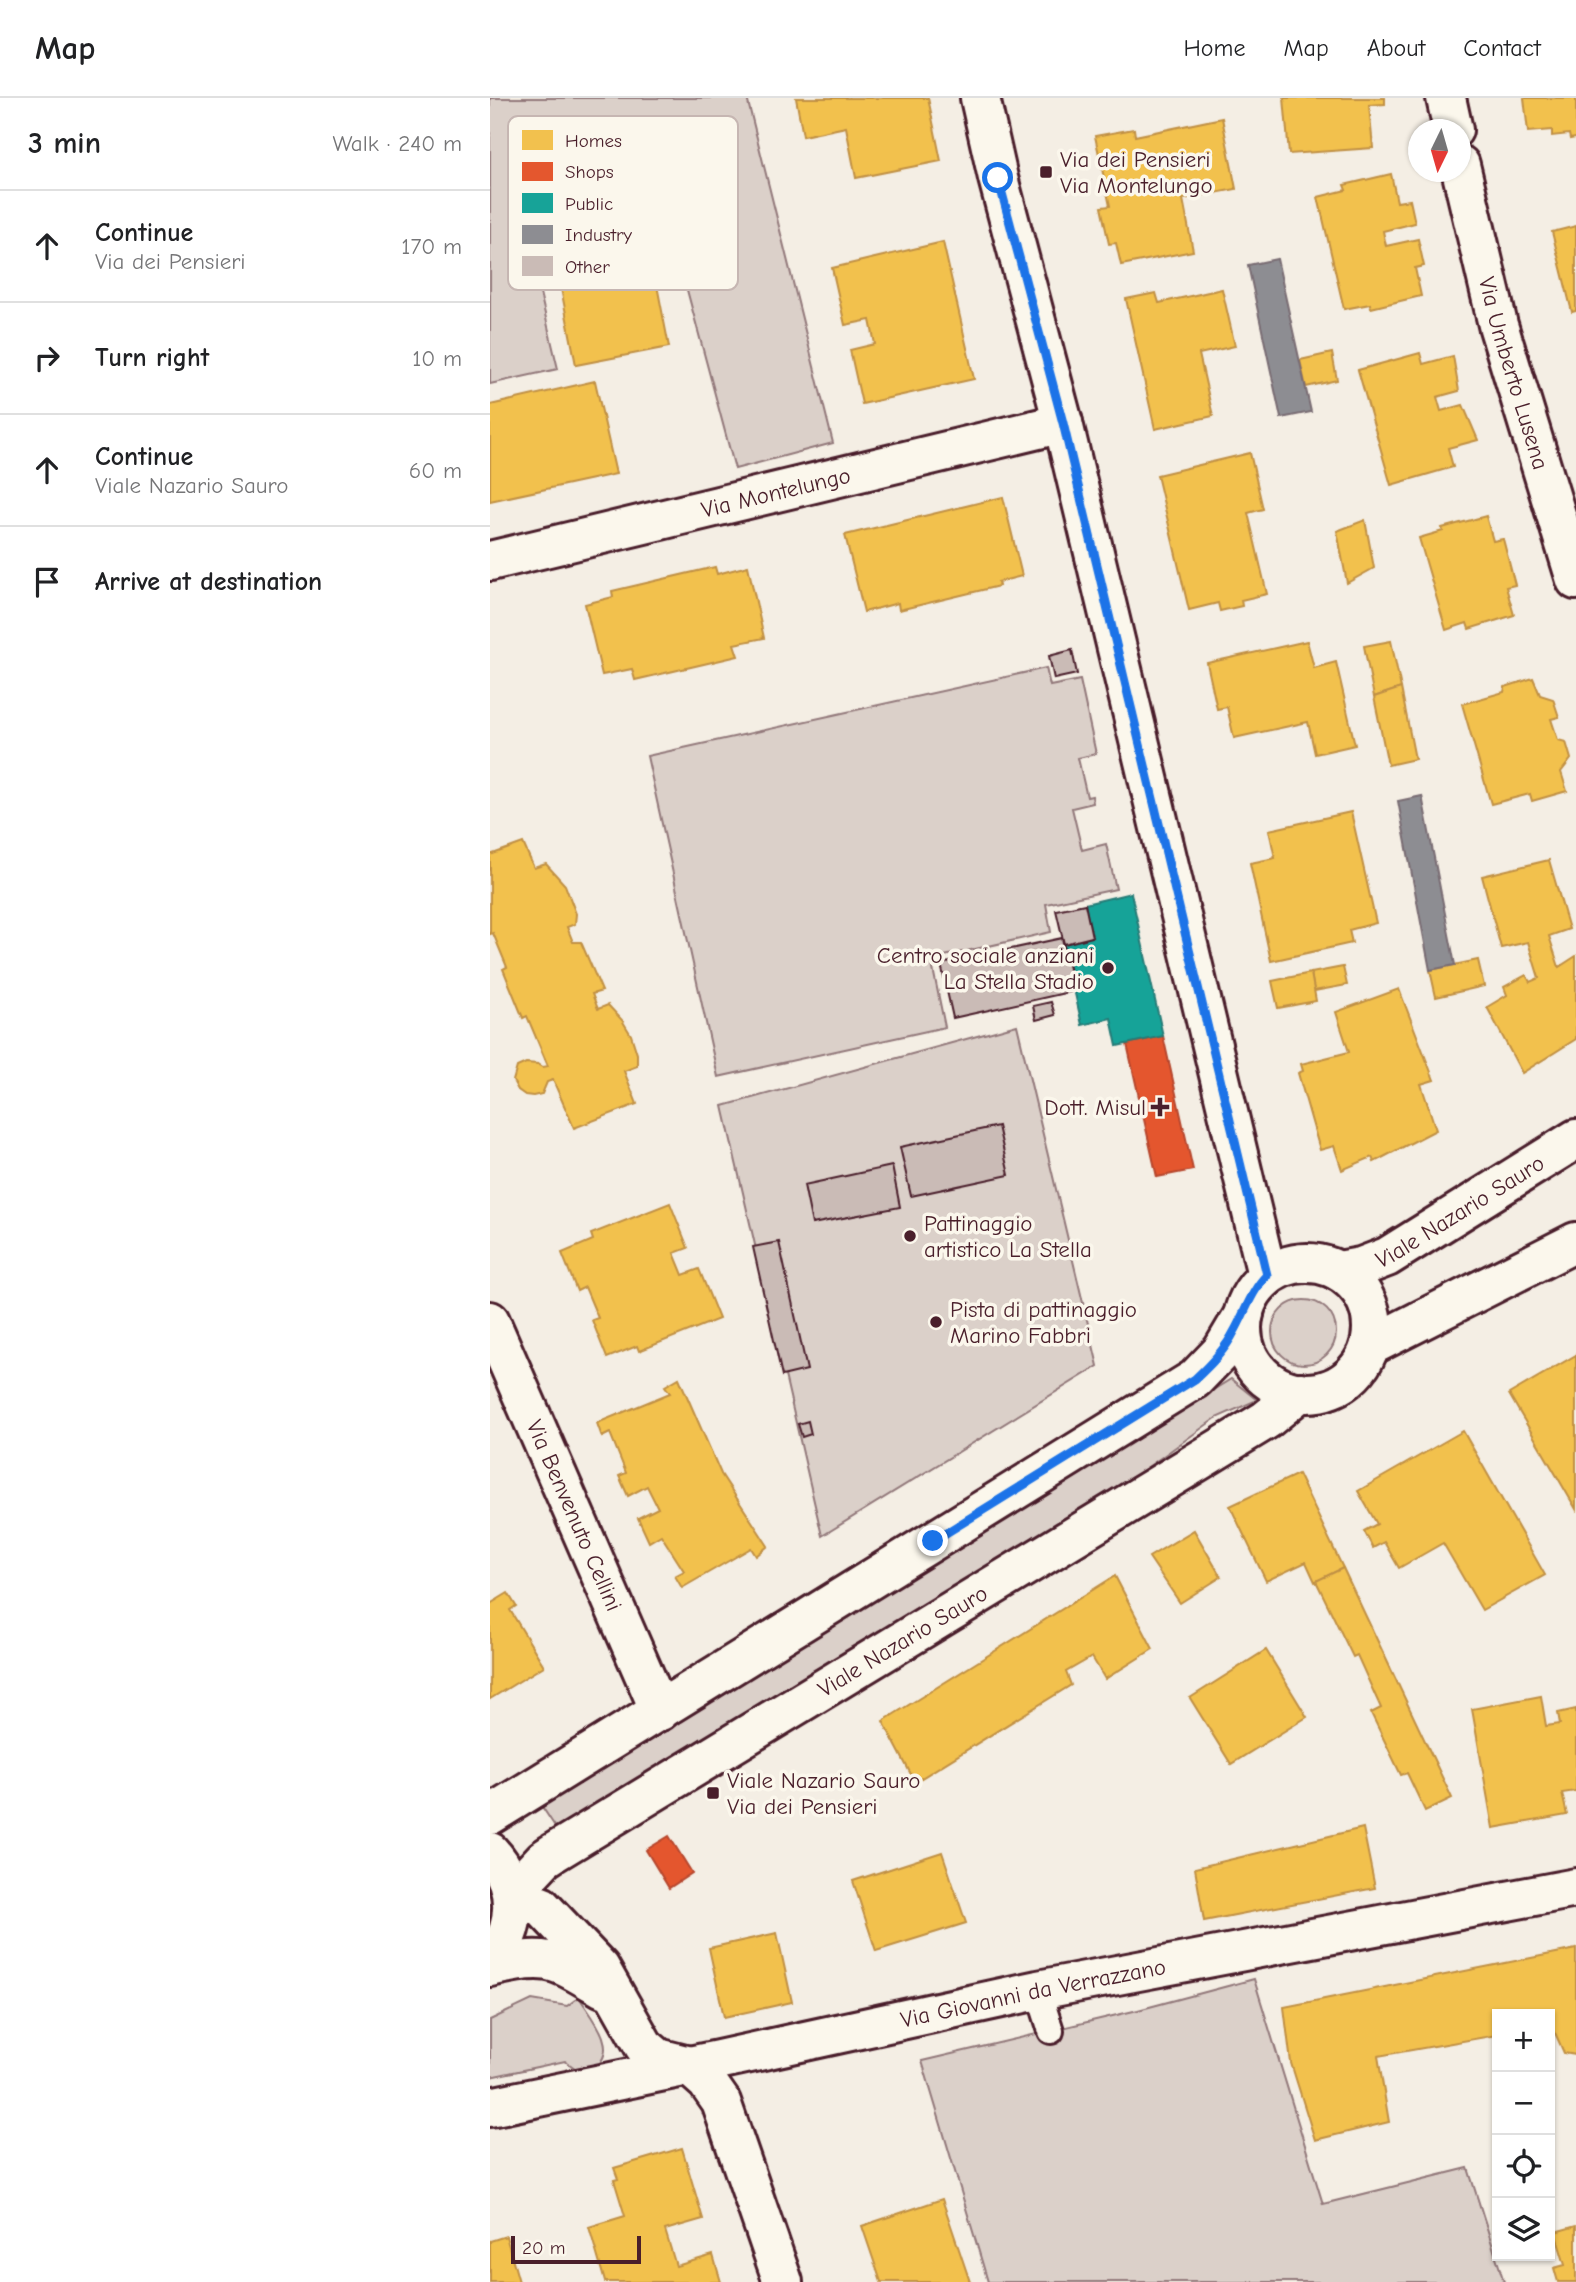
<!DOCTYPE html>
<meta charset="utf-8">
<style>
:root{--surface:#fff;--page:#f2f2f2;--text:#202124;--muted:#757577;--line:#e0e0e0}
body{margin:0;font-family:"Comic Neue",sans-serif;background:var(--page);color:var(--text)}
.controls{position:absolute;right:21px;bottom:21px;display:grid;overflow:hidden;border-radius:0px;box-shadow:0 2px 5px #0004}
.controls button{width:63px;height:63px;display:grid;place-items:center;padding:0;border:0;border-bottom:2px solid var(--line);background:var(--surface);color:var(--text);font:35px sans-serif}
.compass{position:absolute;left:918px;top:21px;width:63px;height:63px;border-radius:50%;background:var(--surface);box-shadow:0 2px 5px #0004;rotate:185deg}
.scale{position:absolute;left:21px;bottom:18px;width:130px;box-sizing:border-box;padding-left:7px;border:4px solid #4a1f2b;border-top:0;font-size:19px;line-height:24px;white-space:nowrap;color:#4a1f2b;-webkit-text-stroke:5px #fbf7ec;paint-order:stroke}
.stop{position:absolute;width:21px;height:21px;margin:-16px;border:5px solid #1a73e8;border-radius:50%;background:#fff}
.stop.end{background:#1a73e8;border-color:#fff;box-shadow:0 2px 7px #0008}
.list{margin:0;padding:0;list-style:none}
h2{display:flex;justify-content:space-between;align-items:center;height:91px;margin:0;padding:0 28px;font-size:30px}
h2 small{font-size:23px;font-weight:400;color:var(--muted)}
.list li{display:grid;grid-template-columns:46px 1fr auto;gap:21px;align-items:center;box-sizing:border-box;height:112px;padding:0 28px;border-top:2px solid var(--line)}
.list b{display:block;font-size:26px;white-space:nowrap}
.list p{margin:0;font-size:23px;white-space:nowrap;color:var(--muted)}
.list em{font-size:23px;font-style:normal;color:var(--muted)}
.icon{flex:none;width:38px;height:38px;fill:none;stroke:currentColor;stroke-width:2;stroke-linecap:round;stroke-linejoin:round}
.map{position:relative;flex:none;width:1086px;height:2184px;overflow:hidden}
header{display:flex;align-items:center;gap:42px;box-sizing:border-box;height:98px;padding:0 35px;background:var(--surface);border-bottom:2px solid var(--line)}
header strong{font-size:33px}
nav{display:flex;gap:38px;margin-inline-start:auto;font-size:24px}
main{display:flex}
aside{flex:1;background:var(--surface)}
.map>svg:first-child{display:block}
.green{fill:#dbd0c9;stroke:#92787a;stroke-width:2}
.homes{fill:#f2c14e;stroke:#c09044;stroke-width:2}
.shops{fill:#e4572e;stroke:#b6462d;stroke-width:2}
.public{fill:#17a398;stroke:#267b77;stroke-width:2}
.industry{fill:#8d8d92;stroke:#796c73;stroke-width:2}
.building{fill:#cabbb6;stroke:#4a1f2b;stroke-width:2}
.lines{fill:none;stroke-linecap:round;stroke-linejoin:round}
.service-casing{stroke:#4a1f2b;stroke-width:30}
.minor-casing{stroke:#4a1f2b;stroke-width:44}
.secondary-casing{stroke:#4a1f2b;stroke-width:44}
.service{stroke:#fbf7ec;stroke-width:24}
.minor{stroke:#fbf7ec;stroke-width:38}
.secondary{stroke:#fbf7ec;stroke-width:38}
.route{stroke:#1a73e8;stroke-width:9}
.poi-dot{fill:#4a1f2b;stroke:#fbf7ec;stroke-width:2.5}
.labels{text-anchor:middle;dominant-baseline:central;stroke-width:7;stroke-linejoin:round;paint-order:stroke}
.poi-label{font-size:23px;fill:#4a1f2b;stroke:#fbf7ec;text-anchor:start}
.street-label{font-size:23px;fill:#4a1f2b;stroke:#fbf7ec}
.key{fill:#fbf7ec;stroke:#c6b6b2;stroke-width:2}
.key-label{font-size:19px;fill:#4a1f2b}
</style>
<header>
<strong>Map</strong>
<nav><a>Home</a><a>Map</a><a>About</a><a>Contact</a></nav>
</header>
<main>
<aside>
<h2>3 min<small>Walk · 240 m</small></h2>
<ul class="list">
<li><svg class="icon" aria-label="ahead" viewBox="0 0 24 24"><path d="M12 20V5M6 11l6-6 6 6"/></svg><div><b>Continue</b><p>Via dei Pensieri</p></div><em>170 m</em></li>
<li><svg class="icon" aria-label="right" viewBox="0 0 24 24"><path d="M7 20v-9h11M14 6l5 5-5 5"/></svg><div><b>Turn right</b></div><em>10 m</em></li>
<li><svg class="icon" aria-label="ahead" viewBox="0 0 24 24"><path d="M12 20V5M6 11l6-6 6 6"/></svg><div><b>Continue</b><p>Viale Nazario Sauro</p></div><em>60 m</em></li>
<li><svg class="icon" aria-label="arrive" viewBox="0 0 24 24"><path d="M6 21V4h12l-3 4 3 4H6"/></svg><div><b>Arrive at destination</b></div></li>
</ul>
</aside>
<div class="map">
<svg width="1086" height="2184" viewBox="0 0 1086 2184">
<rect width="100%" height="100%" fill="#f4eee4"/>
<filter id="ink" filterUnits="userSpaceOnUse"><feTurbulence type="fractalNoise" baseFrequency=".0143" numOctaves="2"/><feDisplacementMap in="SourceGraphic" scale="14" xChannelSelector="R" yChannelSelector="G"/><feConvolveMatrix kernelMatrix="1 2 1 2 8 2 1 2 1" color-interpolation-filters="sRGB"/></filter>
<g filter="url(#ink)">
<g class="green">
<path d="M0,0H257L343,345L245,371L174,106L37,140L68,271L0,286Z"/>
<path d="M556,570L560,588L590,582L606,656L588,660L597,699L602,698L603,705L582,710L592,752L616,746L626,791L556,806L561,834L441,861L455,929L228,979L157,658Z"/>
<path d="M527,927L608,1268L332,1438L233,1008Z"/>
<circle cx="814" cy="1234" r="32"/>
<path d="M741,1281L767,1302L726,1320L637,1384L407,1526L66,1730L49,1704L241,1591Z"/>
<path d="M764,1881L833,2106L978,2070L1014,2184H498L432,1963L648,1912Z"/>
<path d="M89,1899C100,1917 129,1948 107,1968C104,1971 96,1973 92,1975L75,1963L0,1979V1922L42,1902L77,1908Z"/>
</g>
<g class="homes">
<path d="M306,0H438L451,63L366,80L356,29L313,38Z"/>
<path d="M794,0H895V6L879,7L883,50L799,56Z"/>
<path d="M1034,0H1086V40L1080,41L1079,36L1062,38V32L1038,34Z"/>
<path d="M732,20L746,91L693,101L703,153L631,167L626,145L619,146L611,109L620,108L605,38L644,31L645,38Z"/>
<path d="M901,76L907,104L920,102L925,125L893,133L896,148L928,141L934,168L925,170L931,198L881,210L880,206L854,211L828,99L856,92L854,87Z"/>
<path d="M1086,128V213L1082,214L1062,134Z"/>
<path d="M453,144L484,281L372,306L360,252L385,246L380,222L355,227L342,170Z"/>
<path d="M159,146L179,249L86,267L66,165Z"/>
<path d="M732,191L745,248L709,256L723,318L665,331L636,201L666,195L669,205Z"/>
<path d="M842,255L847,282L816,289L810,262Z"/>
<path d="M930,255L933,266L963,258L969,293L947,299L951,313L973,307L988,342L958,350L963,369L901,387L868,272Z"/>
<path d="M105,283L126,376L0,403V307Z"/>
<path d="M760,355L773,411L758,415L777,496L751,502L752,508L730,513L728,505L699,512L667,377Z"/>
<path d="M513,399L532,478L508,484L509,488L409,512L408,505L374,514L355,437Z"/>
<path d="M996,418L1003,443L1013,441L1025,487L1016,489L1024,517L979,531L977,525L956,532L929,440L953,433L952,430Z"/>
<path d="M875,422L884,470L857,485L847,433Z"/>
<path d="M258,468L274,540L244,546L248,558L145,582L142,571L112,577L95,506L123,499L122,493L225,469L227,476Z"/>
<path d="M817,543L824,570L846,564L865,647L825,656L818,624L744,640L737,609L727,611L717,565Z"/>
<path d="M901,543L911,590L884,599L874,548Z"/>
<path d="M1043,580L1050,597L1063,601L1069,619L1061,621L1068,642L1076,644L1081,661L1071,674L1077,693L1042,703L1040,696L1001,706L972,606L1014,594L1015,589Z"/>
<path d="M911,590L925,661L898,667L884,599Z"/>
<path d="M861,714L886,825L859,832L862,845L781,863L760,765L785,760L779,732Z"/>
<path d="M33,745L44,770L56,766L75,787L86,816L85,826L77,829L83,844H91L112,893L102,896L108,911L118,907L132,922L141,937L147,956V968L134,973L147,1006L84,1030L63,982L57,984L52,996L43,998L35,997L28,992L23,983L27,969L36,965L48,966L53,969L58,968L37,918L33,920L13,871L17,869L3,835L0,836V757Z"/>
<path d="M1059,762L1079,831L1059,838L1069,869L1086,858V941L1032,975L997,909L1017,897L1014,889L1036,877L1040,884L1049,880L1038,844L1011,850L992,778Z"/>
<path d="M988,862L994,888L946,899L940,872Z"/>
<path d="M853,869L857,887L824,893L821,875Z"/>
<path d="M821,875L826,903L788,910L782,883Z"/>
<path d="M909,891L944,982L931,986L946,1032L884,1064L882,1059L852,1072L844,1048L830,1052L808,975L813,973L811,966L859,954L846,914Z"/>
<path d="M180,1105L198,1150L184,1155L193,1177L209,1171L229,1221L149,1253L147,1248L117,1260L102,1222L108,1220L95,1189L87,1193L72,1155L103,1142L101,1136Z"/>
<path d="M1086,1257V1411L1019,1296Z"/>
<path d="M189,1280L231,1376L278,1448L266,1458L261,1450L192,1490L185,1478L194,1473L171,1437L159,1444L148,1420L168,1410L157,1388L138,1398L129,1378L136,1375L120,1335L112,1339L107,1325L180,1295L175,1288Z"/>
<path d="M973,1333L1055,1477L992,1512L953,1445L909,1470L894,1444L883,1450L874,1433L887,1426L868,1393Z"/>
<path d="M808,1376L853,1470L825,1484L816,1464L776,1483L740,1408Z"/>
<path d="M704,1432L731,1479L690,1505L659,1459Z"/>
<path d="M853,1470L962,1700L935,1713L917,1675L911,1677L881,1615L891,1610L867,1557L863,1559L826,1483Z"/>
<path d="M625,1478L663,1551L615,1581L602,1559L576,1574L581,1587L425,1684L393,1623Z"/>
<path d="M18,1495L26,1508L20,1512L54,1568L0,1601V1506Z"/>
<path d="M776,1552L817,1619L741,1666L700,1600Z"/>
<path d="M1051,1598L1056,1628L1070,1626L1068,1615L1086,1611V1693L1072,1695L1077,1717L1003,1730L982,1611Z"/>
<path d="M873,1730L885,1790L714,1823L705,1770Z"/>
<path d="M452,1754L476,1825L386,1853L363,1783Z"/>
<path d="M287,1835L302,1904L234,1919L219,1850Z"/>
<path d="M1086,1851V1957L1074,1955L1062,1928H1060V1916H1007V1937L888,1958L899,2024L825,2042L801,1965L794,1909Z"/>
<path d="M192,2050L213,2121L175,2132L186,2168L223,2157L231,2184H115L99,2129L135,2118L124,2082L128,2081L124,2070Z"/>
<path d="M452,2101L480,2184H391L372,2128Z"/>
<path d="M1086,2128V2184H1068L1064,2170L1075,2167L1065,2134Z"/>
<path d="M16,2138L29,2184H0V2143Z"/>
</g>
<g class="shops">
<path d="M673,938L703,1072L667,1079L637,946Z"/>
<path d="M179,1738L202,1775L179,1790L156,1752Z"/>
</g>
<path class="public" d="M641,795L673,938L627,948L621,920L592,927L574,846L602,839L595,806Z"/>
<g class="industry">
<path d="M787,161L821,314L791,320L758,167Z"/>
<path d="M932,698L965,867L940,872L908,703Z"/>
</g>
<g class="building">
<path d="M582,552L587,576L564,581L559,558Z"/>
<path d="M595,806L602,839L574,846L566,812Z"/>
<path d="M572,840L584,893L463,920L451,866Z"/>
<path d="M561,904L565,917L546,922L543,908Z"/>
<path d="M508,1028L519,1077L421,1098L410,1049Z"/>
<path d="M402,1068L410,1109L322,1126L314,1087Z"/>
<path d="M289,1144L317,1272L292,1278L263,1149Z"/>
<path d="M318,1323L321,1336L312,1339L308,1326Z"/>
</g>
<g class="lines">
<defs>
<path id="service" d="M548,1892L561,1933"/>
<g id="minor">
<path d="M490,0L508,80L573,325L777,1177"/>
<path d="M956,0L963,32"/>
<path id="s1" d="M970,67L1008,227L1086,482"/>
<path id="s2" d="M0,463L573,325"/>
<path id="s3" d="M0,1223L170,1613"/>
<path d="M22,1801L51,1808L110,1870L154,1948L168,1960L199,1968L217,1984L231,2004L293,2184"/>
<path d="M0,1869C58,1855 64,1861 113,1890"/>
<path id="s4" d="M0,2009L228,1962L548,1892L1086,1790"/>
</g>
<g id="secondary">
<circle cx="817" cy="1230" r="65"/>
<path id="s5" d="M849,1173L871,1169L897,1159L1086,1041"/>
<path d="M880,1248L1086,1144"/>
<path d="M0,1717L705,1281L732,1253L754,1216"/>
<path d="M0,1754C30,1786 29,1832 0,1864"/>
<path id="s6" d="M22,1801L40,1776L54,1761L63,1755L776,1322L810,1294"/>
</g>
</defs>
<use href="#service" class="service-casing"/>
<use href="#minor" class="minor-casing"/>
<use href="#secondary" class="secondary-casing"/>
<use href="#service" class="service"/>
<use href="#minor" class="minor"/>
<use href="#secondary" class="secondary"/>
</g>
</g>
<g class="lines" filter="url(#ink)">
<path class="route" d="M443,1443L705,1281C720,1267 735,1252 744,1234C755,1215 761,1193 777,1177L573,325L508,80"/>
</g>
<g class="poi-dot">
<rect x="549" y="67" width="14" height="14" rx="3.5"/>
<circle cx="618" cy="870" r="7"/>
<path d="M666.5 998.5h7v7h7v7h-7v7h-7v-7h-7v-7h7z"/>
<circle cx="420" cy="1138" r="7"/>
<circle cx="446" cy="1224" r="7"/>
<rect x="216" y="1688" width="14" height="14" rx="3.5"/>
</g>
<g class="labels">
<g class="poi-label">
<text x="570" y="61">Via dei Pensieri<tspan x="570" dy="26">Via Montelungo</tspan></text>
<text x="604" y="857" text-anchor="end">Centro sociale anziani<tspan x="604" dy="26">La Stella Stadio</tspan></text>
<text x="656" y="1009" text-anchor="end">Dott. Misul</text>
<text x="434" y="1125">Pattinaggio<tspan x="434" dy="26">artistico La Stella</tspan></text>
<text x="460" y="1211">Pista di pattinaggio<tspan x="460" dy="26">Marino Fabbri</tspan></text>
<text x="237" y="1682">Viale Nazario Sauro<tspan x="237" dy="26">Via dei Pensieri</tspan></text>
</g>
<g class="street-label">
<text stroke="none"><textPath href="#s1" startOffset="215">Via Umberto Lusena</textPath></text>
<text stroke="none"><textPath href="#s2" startOffset="294">Via Montelungo</textPath></text>
<text stroke="none"><textPath href="#s5" startOffset="136">Viale Nazario Sauro</textPath></text>
<text stroke="none"><textPath href="#s3" startOffset="212">Via Benvenuto Cellini</textPath></text>
<text stroke="none"><textPath href="#s6" startOffset="471">Viale Nazario Sauro</textPath></text>
<text stroke="none"><textPath href="#s4" startOffset="555">Via Giovanni da Verrazzano</textPath></text>
</g>
</g>
<rect x="18" y="18" width="230" height="174" rx="10" class="key"/>
<rect x="32" y="32" width="31" height="20" fill="#f2c14e"/>
<rect x="32" y="64" width="31" height="19" fill="#e4572e"/>
<rect x="32" y="95" width="31" height="20" fill="#17a398"/>
<rect x="32" y="127" width="31" height="19" fill="#8d8d92"/>
<rect x="32" y="158" width="31" height="20" fill="#cabbb6"/>
<g class="key-label">
<text x="75" y="49">Homes</text>
<text x="75" y="80">Shops</text>
<text x="75" y="112">Public</text>
<text x="75" y="143">Industry</text>
<text x="75" y="175">Other</text>
</g>
</svg>
<div class="controls">
<button>+</button>
<button>−</button>
<button><svg class="icon" aria-label="locate" viewBox="0 0 24 24"><circle cx="12" cy="12" r="6"/><path d="M12 2v4M12 18v4M2 12h4M18 12h4"/></svg></button>
<button><svg class="icon" aria-label="layers" viewBox="0 0 24 24"><path d="M12 4l9 5-9 5-9-5zM3 14l9 5 9-5"/></svg></button>
</div>
<svg class="compass" viewBox="-18 -18 36 36"><path d="M0-13l5 13h-10z" fill="#e53935"/><path d="M0 13l5-13h-10z" fill="#757577"/></svg>
<div class="scale">20 m</div>
<div class="stop" style="left:508px;top:80px"></div>
<div class="stop end" style="left:443px;top:1443px"></div>
</div>
</main>
